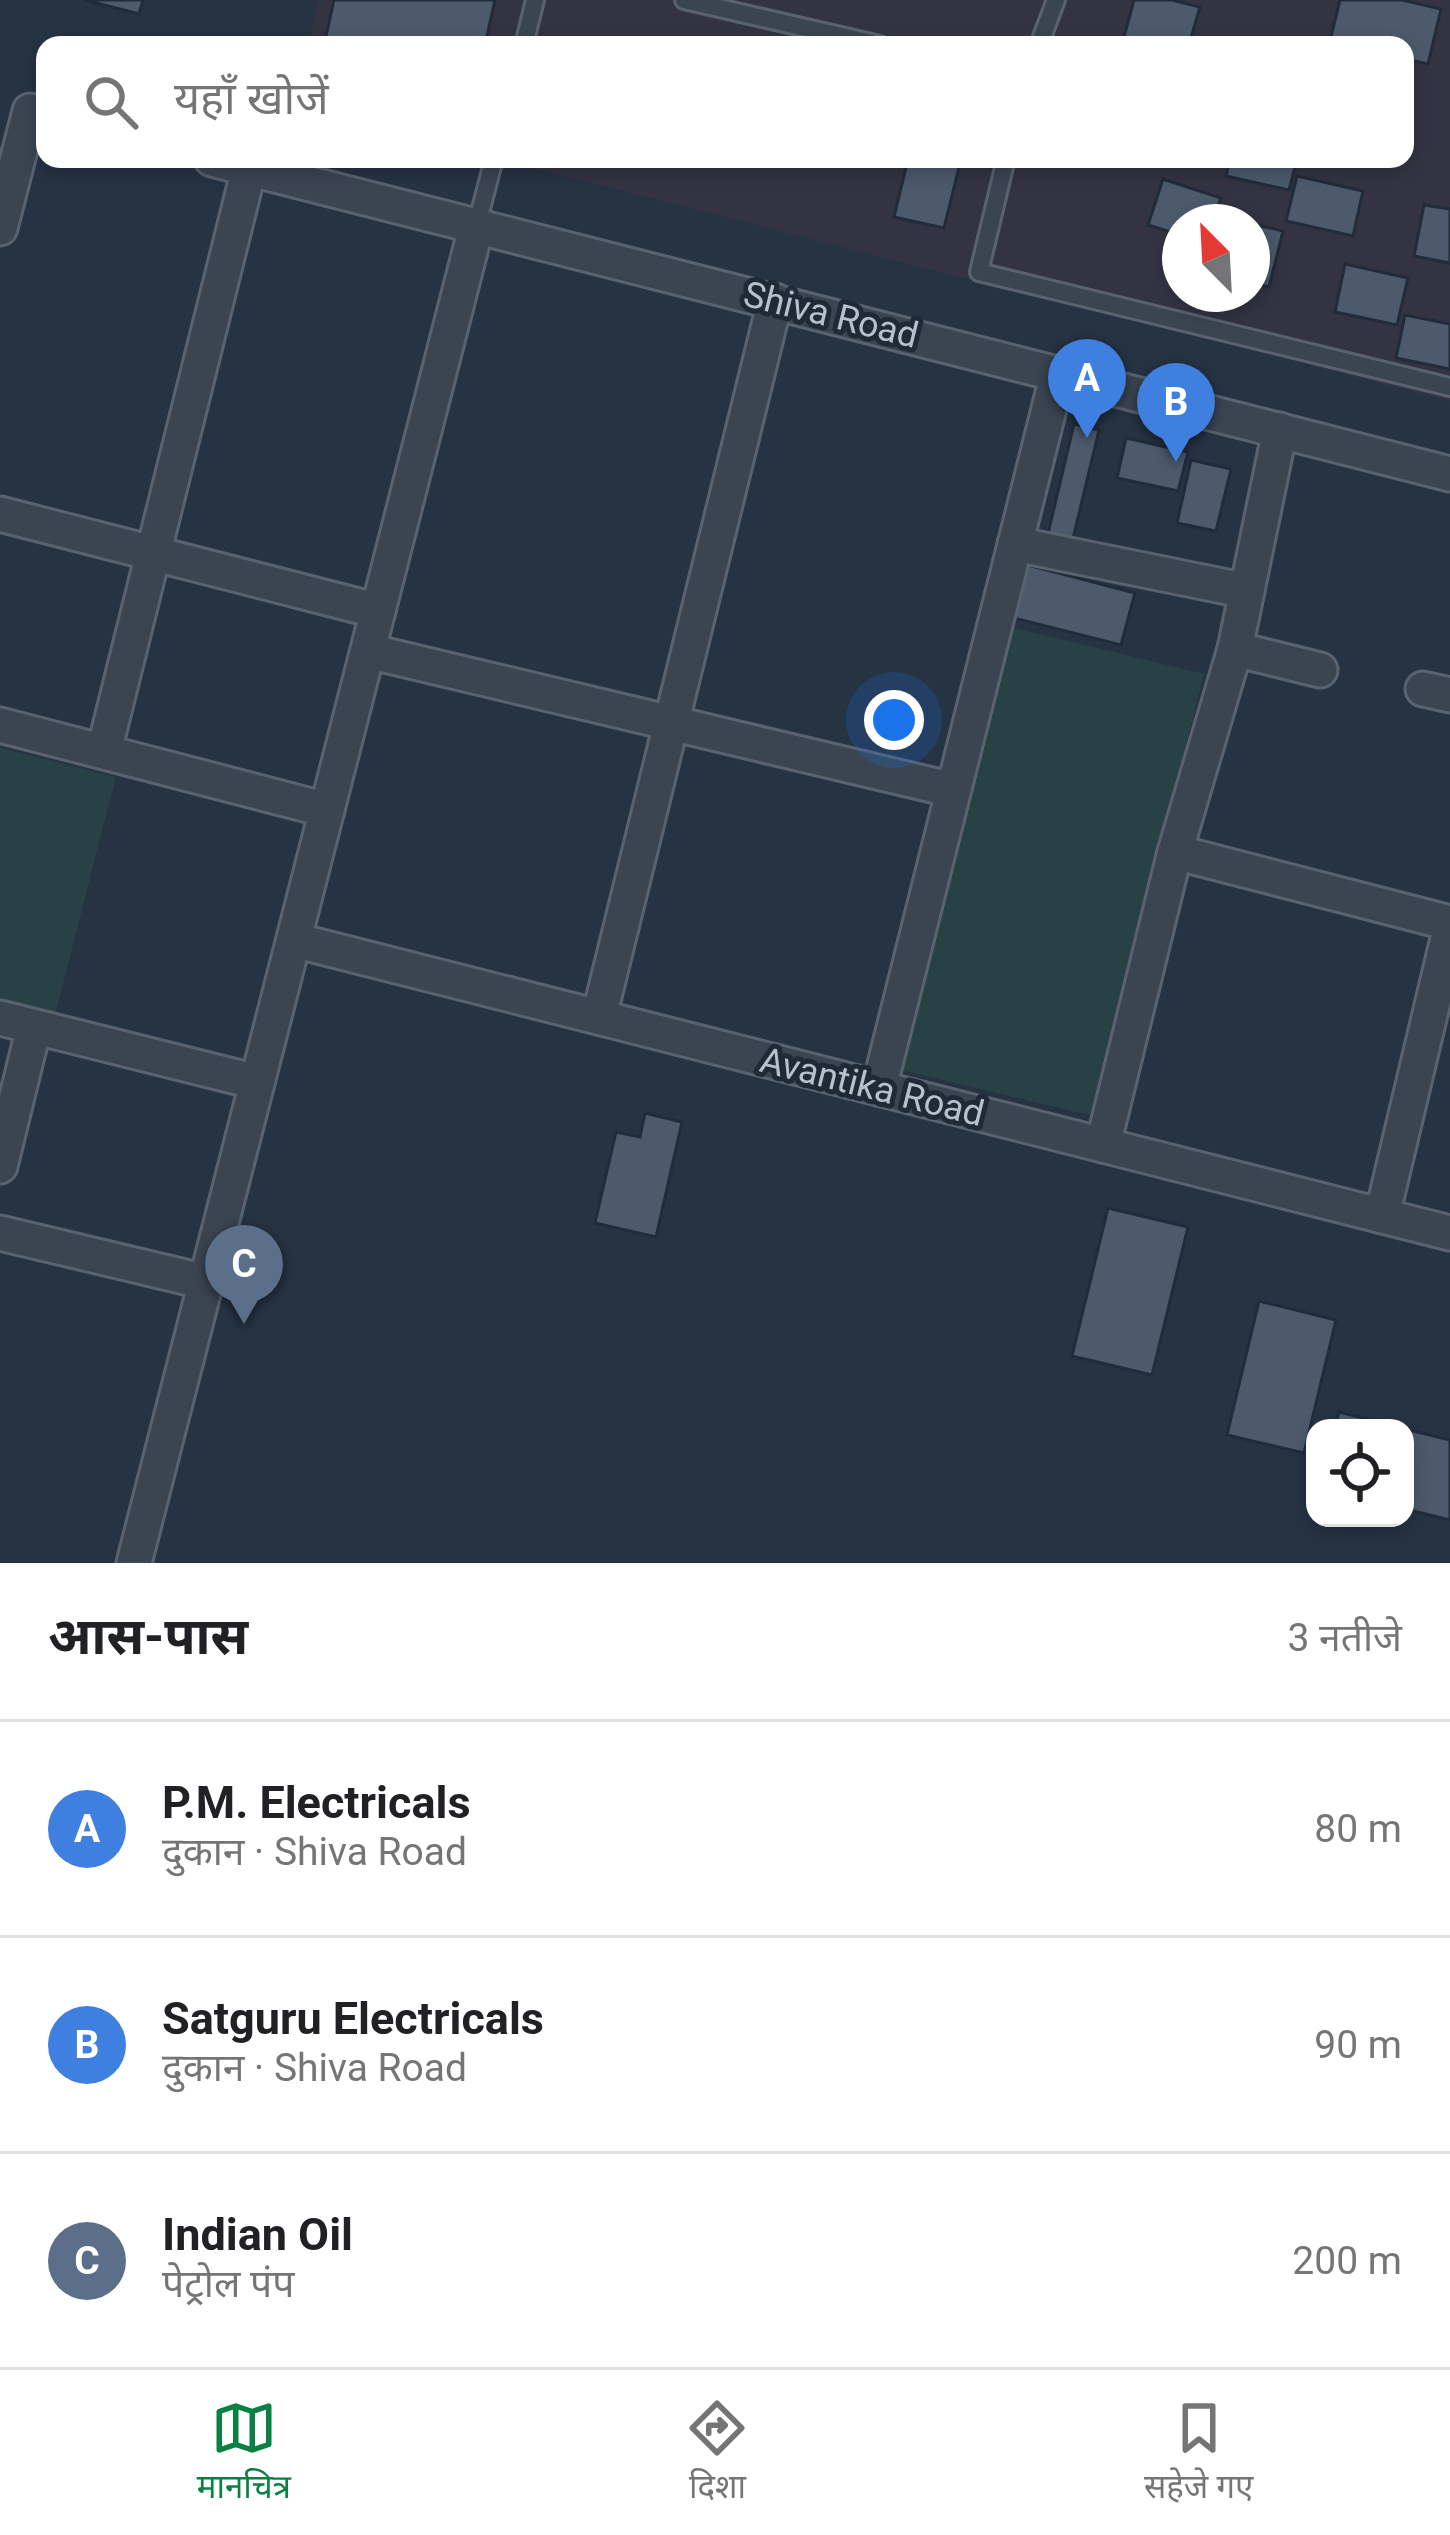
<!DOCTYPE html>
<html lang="hi">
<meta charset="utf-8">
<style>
:root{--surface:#fff;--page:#f2f2f2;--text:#202124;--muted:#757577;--line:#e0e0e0;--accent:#0b8043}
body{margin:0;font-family:Roboto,"Noto Sans Devanagari",sans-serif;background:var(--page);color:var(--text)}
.controls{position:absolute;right:36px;bottom:36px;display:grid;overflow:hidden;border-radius:24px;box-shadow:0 6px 18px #0003}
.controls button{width:108px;height:108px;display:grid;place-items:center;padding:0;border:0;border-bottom:3px solid var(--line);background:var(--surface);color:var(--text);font:60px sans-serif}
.compass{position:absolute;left:1162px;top:204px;width:108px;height:108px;border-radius:50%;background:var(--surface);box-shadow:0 6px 18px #0003;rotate:336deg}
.you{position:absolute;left:894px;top:720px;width:42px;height:42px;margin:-30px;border:9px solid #fff;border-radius:50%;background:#1a73e8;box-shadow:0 0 0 18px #1a73e833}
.badge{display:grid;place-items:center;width:78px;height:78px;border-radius:50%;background:var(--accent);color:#fff;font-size:39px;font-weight:700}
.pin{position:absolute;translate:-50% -99px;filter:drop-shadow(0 3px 6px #0008)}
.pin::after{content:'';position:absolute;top:63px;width:42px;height:36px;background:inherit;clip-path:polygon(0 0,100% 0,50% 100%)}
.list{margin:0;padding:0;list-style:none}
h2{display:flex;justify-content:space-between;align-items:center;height:156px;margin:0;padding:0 48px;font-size:51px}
h2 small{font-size:39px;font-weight:400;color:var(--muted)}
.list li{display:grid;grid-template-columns:78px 1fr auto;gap:36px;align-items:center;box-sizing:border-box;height:216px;padding:0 48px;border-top:3px solid var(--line)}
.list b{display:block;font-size:45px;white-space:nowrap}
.list p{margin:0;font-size:39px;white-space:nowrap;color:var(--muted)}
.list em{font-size:39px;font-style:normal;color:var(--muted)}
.icon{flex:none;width:66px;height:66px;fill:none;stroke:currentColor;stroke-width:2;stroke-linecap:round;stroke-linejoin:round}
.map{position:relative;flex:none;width:1450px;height:1563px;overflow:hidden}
.search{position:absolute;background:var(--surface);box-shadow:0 6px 18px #0003;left:36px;right:36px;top:36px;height:132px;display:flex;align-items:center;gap:30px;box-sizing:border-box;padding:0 42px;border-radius:24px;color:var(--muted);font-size:45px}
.sheet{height:804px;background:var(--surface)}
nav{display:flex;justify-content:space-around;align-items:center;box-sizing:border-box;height:168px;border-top:3px solid var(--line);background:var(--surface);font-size:33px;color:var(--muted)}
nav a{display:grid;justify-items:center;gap:6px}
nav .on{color:var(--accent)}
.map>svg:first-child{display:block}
.medical{fill:#343343;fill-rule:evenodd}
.green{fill:#284144}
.building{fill:#4c5a6c;stroke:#212c3a;stroke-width:3}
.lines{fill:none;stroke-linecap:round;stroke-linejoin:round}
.service-casing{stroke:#596370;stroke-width:22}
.minor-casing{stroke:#596370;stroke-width:39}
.service{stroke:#3b4552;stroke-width:16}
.minor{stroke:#3b4552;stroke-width:33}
.labels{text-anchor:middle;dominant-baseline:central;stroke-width:10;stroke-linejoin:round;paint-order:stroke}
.street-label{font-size:36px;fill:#b8c0cc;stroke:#1f2a38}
</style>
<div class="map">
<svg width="1450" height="1563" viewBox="0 0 1450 1563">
<rect width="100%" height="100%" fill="#263343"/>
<path class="medical" d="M319,0H1450V401L496,159H1405V45H308ZM1180,222H1252V294H1180Z"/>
<g class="green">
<path d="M1011,627L1204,674L1093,1116L900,1070Z"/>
<path d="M0,748L116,777L54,1019L0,1006Z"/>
</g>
<g class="building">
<path d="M85,0H143L139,14Z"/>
<path d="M334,0H495L485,45H324Z"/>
<path d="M1134,0H1172L1200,7L1189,45H1153L1124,37Z"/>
<path d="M1340,0H1402L1441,9L1428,64L1405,59V45L1330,41Z"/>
<path d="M908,159H961L944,228L894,217Z"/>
<path d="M1230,159H1297L1289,190L1226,176Z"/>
<path d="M1297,176L1363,191L1353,236L1286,221Z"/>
<path d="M1163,179L1221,198L1213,222H1180V235L1148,225Z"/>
<path d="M1424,205L1450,209V263L1414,256Z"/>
<path d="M1252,224L1283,231L1269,287L1252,283Z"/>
<path d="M1345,264L1408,278L1397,325L1335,312Z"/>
<path d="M1405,315L1450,324V369L1396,358Z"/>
<path d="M1074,424L1099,430L1071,547L1046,542Z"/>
<path d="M1126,438L1188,452L1178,491L1117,478Z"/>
<path d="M1191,460L1231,469L1216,531L1177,523Z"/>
<path d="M1024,564L1135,593L1121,645L1010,617Z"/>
<path d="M645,1113L682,1122L656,1237L595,1223L616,1132L640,1137Z"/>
<path d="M1108,1208L1188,1227L1152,1375L1072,1356Z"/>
<path d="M1259,1301L1336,1320L1304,1453L1227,1435Z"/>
<path d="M1339,1412L1403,1428H1335Z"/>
<path d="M1405,1429L1450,1440V1520L1405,1509Z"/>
</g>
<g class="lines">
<defs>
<g id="service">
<path d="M684,0L880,45"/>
<path d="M524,45L535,0"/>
<path d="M1039,45L1056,0"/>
<path d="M1006,159L979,272L1450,387"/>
<path d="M477,224L494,159"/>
</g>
<g id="minor">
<path d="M212,159L1450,474"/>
<path d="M0,228L30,111"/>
<path d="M0,514L378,611"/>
<path d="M1015,544L1247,591"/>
<path d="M1235,649L1320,670"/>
<path d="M368,651L953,790"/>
<path d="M1423,689L1450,695"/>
<path d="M0,725L327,810"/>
<path d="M104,751L249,169"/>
<path d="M1175,852L1450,923"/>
<path d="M294,940L1450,1233"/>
<path d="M599,1017L775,301"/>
<path d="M0,1018L257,1082"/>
<path d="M879,1088L1058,373"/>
<path d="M1103,1145L1175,852L1235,649L1280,430"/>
<path d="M0,1166L34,1027"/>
<path d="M1382,1216L1450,930"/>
<path d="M0,1233L206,1282"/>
<path d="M134,1563L477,224"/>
</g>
</defs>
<use href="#service" class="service-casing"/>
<use href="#minor" class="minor-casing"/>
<use href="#service" class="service"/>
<use href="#minor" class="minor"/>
</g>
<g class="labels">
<g class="street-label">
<text transform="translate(831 315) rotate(14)">Shiva Road</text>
<text transform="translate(872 1087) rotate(14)">Avantika Road</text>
</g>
</g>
</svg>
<div class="controls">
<button><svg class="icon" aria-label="locate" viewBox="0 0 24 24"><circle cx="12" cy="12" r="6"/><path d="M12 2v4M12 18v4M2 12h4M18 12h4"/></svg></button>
</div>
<svg class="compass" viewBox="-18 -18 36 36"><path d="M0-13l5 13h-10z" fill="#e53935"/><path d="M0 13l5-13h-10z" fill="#757577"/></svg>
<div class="you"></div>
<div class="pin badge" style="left:1087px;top:438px;background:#3f7fe0">A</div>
<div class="pin badge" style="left:1176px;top:462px;background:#3f7fe0">B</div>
<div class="pin badge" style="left:244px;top:1324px;background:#5c6f8a">C</div>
<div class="search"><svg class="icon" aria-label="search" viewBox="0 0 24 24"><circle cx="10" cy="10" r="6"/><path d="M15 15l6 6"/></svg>यहाँ खोजें</div>
</div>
<section class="sheet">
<h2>आस-पास<small>3 नतीजे</small></h2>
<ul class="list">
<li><span class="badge" style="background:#3f7fe0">A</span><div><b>P.M. Electricals</b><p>दुकान · Shiva Road</p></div><em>80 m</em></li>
<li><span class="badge" style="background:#3f7fe0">B</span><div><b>Satguru Electricals</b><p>दुकान · Shiva Road</p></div><em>90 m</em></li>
<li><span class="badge" style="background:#5c6f8a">C</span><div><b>Indian Oil</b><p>पेट्रोल पंप</p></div><em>200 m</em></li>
</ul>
</section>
<nav>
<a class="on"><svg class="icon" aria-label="map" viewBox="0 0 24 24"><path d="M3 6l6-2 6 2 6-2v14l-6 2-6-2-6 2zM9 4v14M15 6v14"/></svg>मानचित्र</a>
<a><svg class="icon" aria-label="directions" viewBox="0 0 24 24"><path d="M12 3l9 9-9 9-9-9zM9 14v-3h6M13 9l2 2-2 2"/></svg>दिशा</a>
<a><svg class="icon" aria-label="saved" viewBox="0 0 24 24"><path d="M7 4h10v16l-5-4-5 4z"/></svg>सहेजे गए</a>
</nav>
